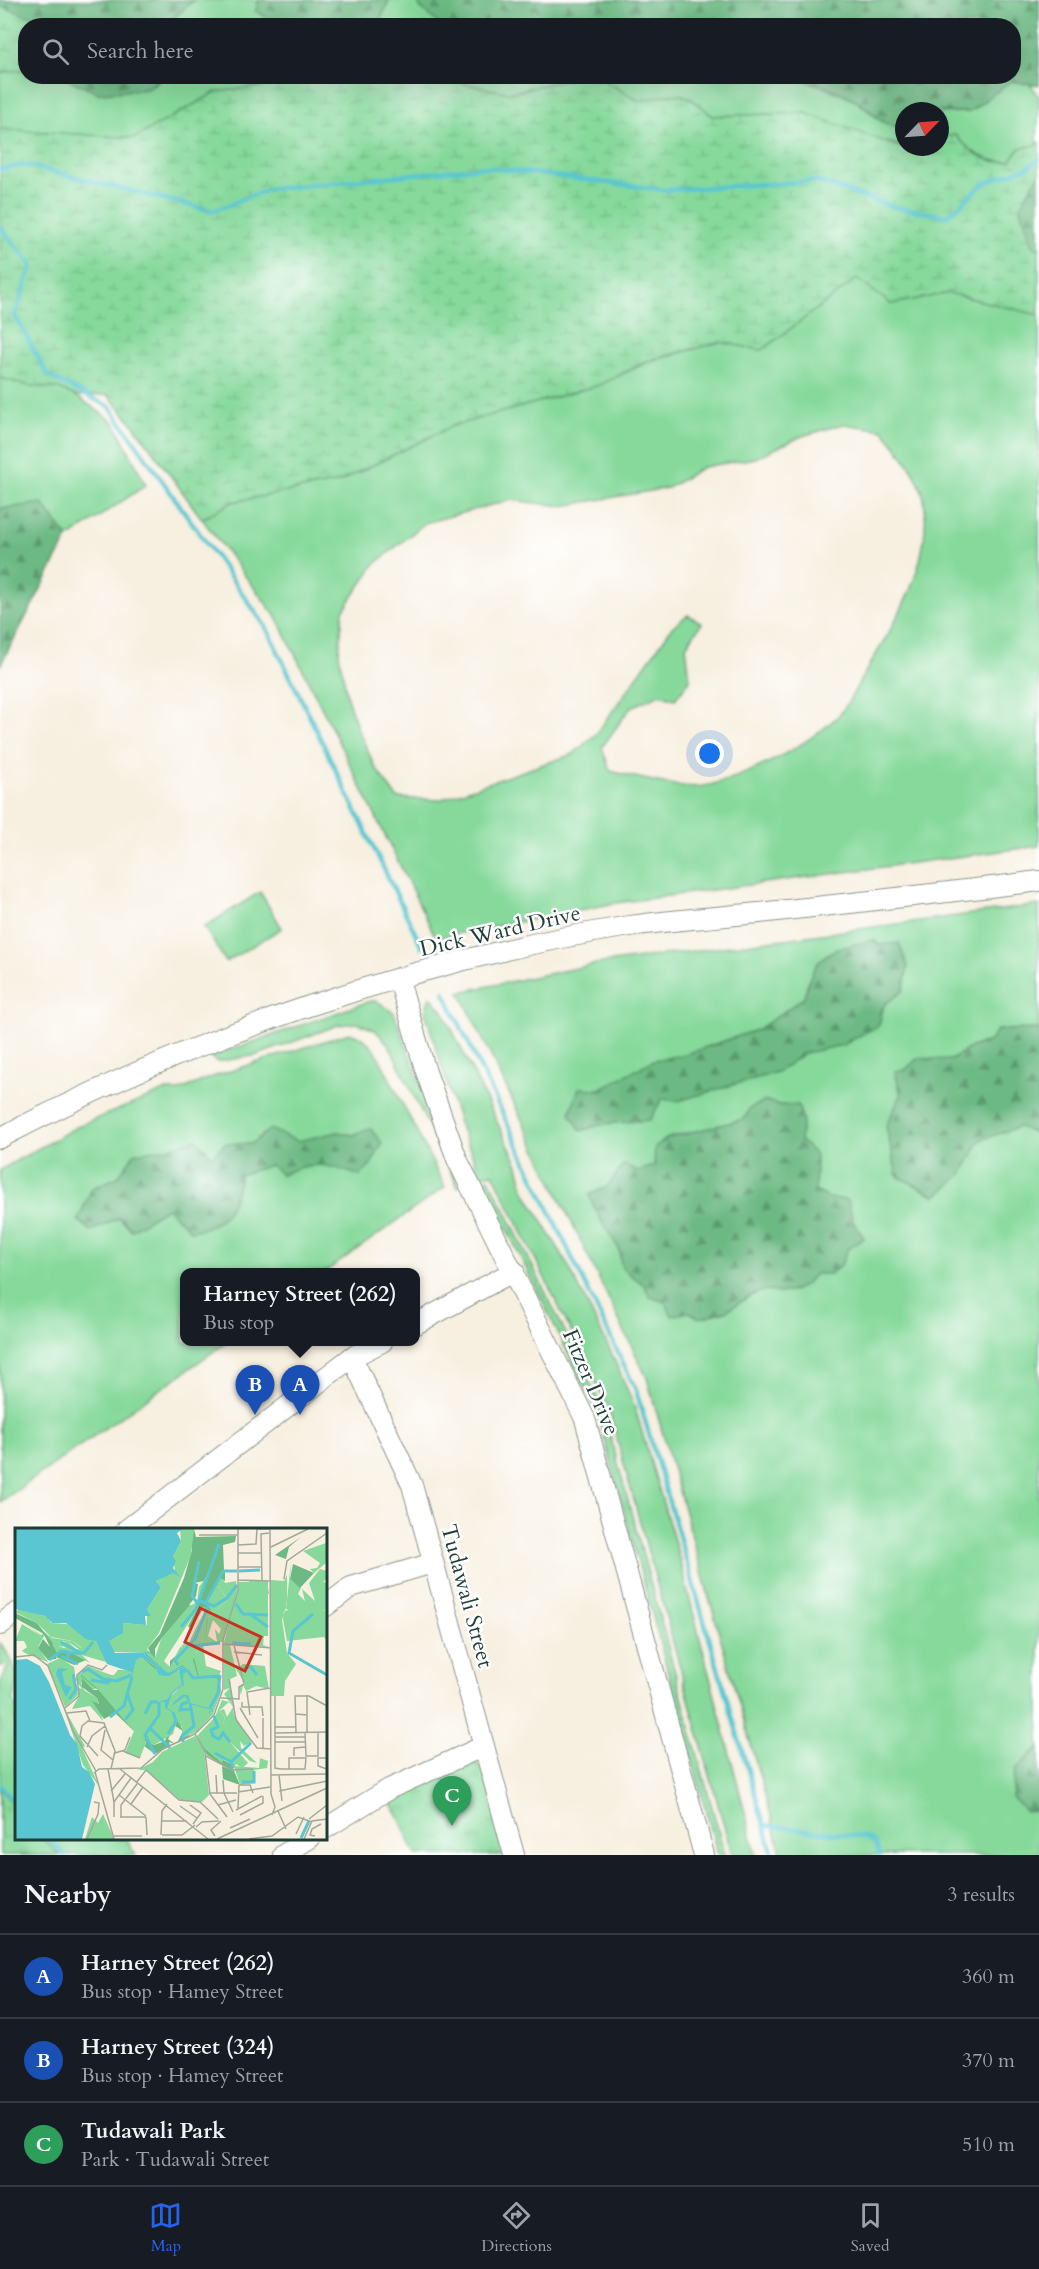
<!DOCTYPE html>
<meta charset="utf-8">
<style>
:root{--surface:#171b24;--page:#242831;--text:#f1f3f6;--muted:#9ea1a6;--line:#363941;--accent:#2563eb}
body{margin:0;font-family:Cardo,serif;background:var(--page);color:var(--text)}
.compass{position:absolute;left:895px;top:102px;width:54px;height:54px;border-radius:50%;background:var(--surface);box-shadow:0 6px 24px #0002;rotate:65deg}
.you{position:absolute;left:710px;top:754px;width:21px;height:21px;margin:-15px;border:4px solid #fff;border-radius:50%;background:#1a73e8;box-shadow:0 0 0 9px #1a73e833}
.badge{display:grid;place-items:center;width:39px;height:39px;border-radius:50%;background:var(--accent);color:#fff;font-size:20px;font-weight:700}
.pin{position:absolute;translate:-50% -50px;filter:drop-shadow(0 2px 3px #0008)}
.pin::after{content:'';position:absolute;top:32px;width:21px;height:18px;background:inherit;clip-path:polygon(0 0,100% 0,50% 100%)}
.popup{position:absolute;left:180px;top:1268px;width:240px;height:78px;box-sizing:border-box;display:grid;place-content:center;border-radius:12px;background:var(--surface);filter:drop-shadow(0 2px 4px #0005);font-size:20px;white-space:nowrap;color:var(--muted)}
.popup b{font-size:22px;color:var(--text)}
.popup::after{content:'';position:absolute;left:50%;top:100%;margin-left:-12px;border:12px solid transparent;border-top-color:var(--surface)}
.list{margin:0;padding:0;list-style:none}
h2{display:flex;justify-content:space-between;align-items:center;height:78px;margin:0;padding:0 24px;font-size:26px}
h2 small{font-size:20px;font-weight:400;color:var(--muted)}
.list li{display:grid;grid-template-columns:39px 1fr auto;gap:18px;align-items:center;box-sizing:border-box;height:84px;padding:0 24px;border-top:2px solid var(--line)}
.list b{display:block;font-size:22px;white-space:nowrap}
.list p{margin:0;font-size:20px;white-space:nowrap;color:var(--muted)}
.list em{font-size:20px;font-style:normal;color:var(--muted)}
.icon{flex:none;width:33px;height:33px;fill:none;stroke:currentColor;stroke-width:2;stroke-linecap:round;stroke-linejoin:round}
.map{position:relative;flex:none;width:1039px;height:1855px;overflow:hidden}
.search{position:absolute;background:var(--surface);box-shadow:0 6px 24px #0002;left:18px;right:18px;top:18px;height:66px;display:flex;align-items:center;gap:15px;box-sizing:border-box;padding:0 21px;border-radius:24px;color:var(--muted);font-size:22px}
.sheet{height:330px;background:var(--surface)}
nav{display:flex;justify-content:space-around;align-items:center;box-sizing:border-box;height:84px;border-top:2px solid var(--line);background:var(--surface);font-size:16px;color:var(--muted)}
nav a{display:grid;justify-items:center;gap:3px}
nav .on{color:var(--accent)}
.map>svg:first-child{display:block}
.grass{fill:#86d99b;stroke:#528b68;stroke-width:1.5;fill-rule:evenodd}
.forest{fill:url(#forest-firs);stroke:#467b5c;stroke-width:1.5}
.wetland{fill:url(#wetland-marsh);stroke:#528b68;stroke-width:1.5}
.park{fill:url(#park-tufts);stroke:#528b68;stroke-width:1.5}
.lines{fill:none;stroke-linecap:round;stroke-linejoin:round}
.stream{stroke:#59c6d1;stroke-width:4.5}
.minor-casing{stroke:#8b968a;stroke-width:22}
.minor{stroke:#fff;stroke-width:20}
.labels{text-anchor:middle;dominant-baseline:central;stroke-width:5;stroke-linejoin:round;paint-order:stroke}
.street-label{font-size:22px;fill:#1f3d34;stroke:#fff}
.inset-river{fill:none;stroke:#59c6d1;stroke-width:3}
.inset-road{fill:none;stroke:#a1a89b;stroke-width:1.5}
.view{fill:#c8321e;fill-opacity:0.15;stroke:#c8321e;stroke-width:3}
.inset-edge{fill:none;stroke:#1f3d34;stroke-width:3}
</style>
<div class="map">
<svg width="1039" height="1855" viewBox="0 0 1039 1855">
<defs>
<pattern id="forest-firs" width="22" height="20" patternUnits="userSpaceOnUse" patternTransform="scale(1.5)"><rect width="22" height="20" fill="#6cb983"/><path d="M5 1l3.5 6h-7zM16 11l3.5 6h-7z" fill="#58986c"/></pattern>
<pattern id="wetland-marsh" width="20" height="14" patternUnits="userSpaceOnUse" patternTransform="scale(1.5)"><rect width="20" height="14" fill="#86d99b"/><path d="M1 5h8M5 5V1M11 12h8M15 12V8" fill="none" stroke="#73bb86"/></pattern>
<pattern id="park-tufts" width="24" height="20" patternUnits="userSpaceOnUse" patternTransform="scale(1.5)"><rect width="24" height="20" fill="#86d99b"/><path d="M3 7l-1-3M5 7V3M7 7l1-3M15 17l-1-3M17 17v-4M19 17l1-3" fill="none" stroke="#73bb86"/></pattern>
</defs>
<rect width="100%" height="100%" fill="#fff"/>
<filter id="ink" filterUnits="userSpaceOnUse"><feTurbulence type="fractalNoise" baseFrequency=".0167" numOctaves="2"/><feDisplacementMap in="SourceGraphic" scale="12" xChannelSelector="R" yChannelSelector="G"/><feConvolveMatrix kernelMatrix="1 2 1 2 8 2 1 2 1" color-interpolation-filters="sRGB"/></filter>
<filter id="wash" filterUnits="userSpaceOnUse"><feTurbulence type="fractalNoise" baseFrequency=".008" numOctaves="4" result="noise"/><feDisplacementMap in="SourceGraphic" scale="24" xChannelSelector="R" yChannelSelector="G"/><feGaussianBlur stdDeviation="1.35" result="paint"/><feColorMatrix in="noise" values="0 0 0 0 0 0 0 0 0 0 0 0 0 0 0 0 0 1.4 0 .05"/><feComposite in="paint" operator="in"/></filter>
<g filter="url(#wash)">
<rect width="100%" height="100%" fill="#f7efdf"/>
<g class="grass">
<path d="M194,0H258L256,11L279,25L173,26L174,18Z"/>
<path d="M389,0H420V6L441,25L378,26Z"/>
<path d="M25,69L26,76L63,77L98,93L147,89L163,77H339L216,92L135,138L0,129V73Z"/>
<path d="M431,77H576L510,93Z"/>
<path d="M596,77H786L818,84L856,101L881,121L904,129V146L870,138L805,113L712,116C683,87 676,93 639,101Z"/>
<path d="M1011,81L1031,84L1039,98L1037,145L1020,148L1010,161C986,164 970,151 955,135L940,138V113L969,112Z"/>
<path d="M857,278L891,304L949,293L1039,315V846L616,903L436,938L277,618L202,519L232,502L339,482L452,426L599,385L650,361L720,342L762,350ZM844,424L883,430C897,446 921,478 924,500C933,565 895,623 863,676C855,689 847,708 836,718C804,747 746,778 704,786C683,790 632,776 610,771L602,747L631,707L660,694L675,699L690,680L686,646L702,623L688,615L673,626L597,733L573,754L439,800L397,798L375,767L358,729L348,701L339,654L343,611L374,565L425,523L510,500L562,506L668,488L703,467L755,458L802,436Z"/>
<path d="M0,378L35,387L57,388L76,396L114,422L146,485L68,538L42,504L0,509Z"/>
<path d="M260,892L282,928L226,962L204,927Z"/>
<path d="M1039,905V1855H782L647,1378L460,992L596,964Z"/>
<path d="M430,996L443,1011L518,1165L524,1190L567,1263L611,1352L634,1405L677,1550L756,1855H732L608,1407L493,1173L481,1176L460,1126L425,1012Z"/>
<path d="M370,1001H377L394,1013L459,1186L458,1187L389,1045L375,1030L357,1023L338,1025L258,1055L217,1062L210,1057Z"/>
<path d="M349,1033L363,1038L375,1050L445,1187L325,1272H184V1342H227L0,1502V1170L80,1125L165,1091H178L215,1076Z"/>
<path d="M489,1178L603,1409L725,1855H718L597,1412L483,1181Z"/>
<path d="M0,1643C14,1661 23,1677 13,1700L16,1705V1838L127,1839L135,1855H0V1683L9,1665L0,1666Z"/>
</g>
<g class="forest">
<path d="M0,0H194L174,17L173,26L40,25V20L0,7Z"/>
<path d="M258,0H389L378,25H279L256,11Z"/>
<path d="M420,0H1039V85L1011,81L969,112L904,111V129C886,130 871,110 857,101C836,88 810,82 786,77L1014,76V26H441L419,6Z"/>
<path d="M63,77L163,76V77L147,89L98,93Z"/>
<path d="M1039,174V249L1033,247L1020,206Z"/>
<path d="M42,503L68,538L0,666V509Z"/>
<path d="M874,940L879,945L899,943L908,967L903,991L884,1005L879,1025L843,1045L805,1053L777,1072L678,1101L662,1099L650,1120L602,1124L581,1131L570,1113L579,1088L600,1089L654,1060L683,1055L759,1029L804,997C815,951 830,949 874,940Z"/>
<path d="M1039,1029V1135L1019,1127L980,1140L962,1174L936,1196L897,1176L886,1126L901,1095L895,1071L905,1070L918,1058L951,1060L971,1047L990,1041L997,1030Z"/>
<path d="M766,1101L781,1105H798L803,1120L800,1140L816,1155L815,1191L830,1198L848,1200L853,1221L864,1238L847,1250L841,1265L830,1274H815L806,1284L793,1291L778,1293L766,1290L750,1296L726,1311L700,1318L688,1312L672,1316L665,1302L650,1297L644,1285L622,1268L618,1247L601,1221L589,1195L607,1187L624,1164L637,1171L654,1166L655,1147L668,1138L744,1119L750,1108Z"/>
<path d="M370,1128L382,1143L371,1165L360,1176C330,1165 311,1159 282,1175L270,1165L241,1175C231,1207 229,1225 191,1231L167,1208L132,1230L119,1218L91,1231L78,1220L92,1188L118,1177L135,1153L168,1148L196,1139L212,1156L225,1143L251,1144L270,1129L297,1141L338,1132L353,1135Z"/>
<path d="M1039,1747V1809L1026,1812L1012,1797L1015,1770Z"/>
</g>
<g class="wetland">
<path d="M0,6L40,20V25L26,26L25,69L0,73Z"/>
<path d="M596,76L639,101C677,93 682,87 712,116L805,113L900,147H940V138L955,135C970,151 986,165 1010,161L1020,148L1037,145L1039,141V174L1020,206L1033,247L1039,249V315L949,293L891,304L857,279L762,350L720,342L650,360L599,385L452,426L338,482L232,502L202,519L133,424L108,395L76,396L57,388L35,387L0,378V129L135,138L216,92L339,77H431L510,93L576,77Z"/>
</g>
<g class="park">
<path d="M471,1761L482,1766L508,1855H416L390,1798Z"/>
<path d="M0,1788L16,1807V1838L44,1839L59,1855H0Z"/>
</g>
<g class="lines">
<g class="stream">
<path d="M0,169L25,165L213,211L269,189L484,167L665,190L817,181L894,207L947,216L985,183L1028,167L1039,159"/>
<path d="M0,227L32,265L15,315L48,376L110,407L266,627L422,947"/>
<path d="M444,992L636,1390L773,1855"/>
<path d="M0,1785L16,1803"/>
<path d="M764,1825L865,1837L874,1842L880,1855"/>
<path d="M49,1838L64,1855"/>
</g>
</g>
</g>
<g filter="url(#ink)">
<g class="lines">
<defs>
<g id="minor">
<path d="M399,980L426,1072L457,1159L585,1419L704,1855"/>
<path d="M0,1138C190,1038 417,959 630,926C672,920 716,917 759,913C852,903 946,893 1039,881"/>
<path d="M416,1324L514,1271"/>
<path d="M352,1357L412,1485L514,1855"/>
<path d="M126,1530L352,1357L382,1342"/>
<path d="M326,1606L351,1587L433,1563"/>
<path d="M0,1625L16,1613"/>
<path d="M326,1828L389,1789L484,1746"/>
<path d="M283,1855L310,1838"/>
</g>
</defs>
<use href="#minor" class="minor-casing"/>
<use href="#minor" class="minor"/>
</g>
</g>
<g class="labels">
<g class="street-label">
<text transform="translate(500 931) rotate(-13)">Dick Ward Drive</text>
<text transform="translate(591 1382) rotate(67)">Fitzer Drive</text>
<text transform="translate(467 1596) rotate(75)">Tudawali Street</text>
</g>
</g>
<g transform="translate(15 1528)">
<rect width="312" height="312" fill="#f7efdf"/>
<path d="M311,15L312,34L299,45L295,41L302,40L305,35L288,23ZM276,34L275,51L286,60L283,66L290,73L287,61L300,73L294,55L305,41L312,43V52L308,53L312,56V82L308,83H312V113L309,109L272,113L268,91L269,83L274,82L271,81ZM272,47V76L267,92L272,125L281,136L270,153L269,168H256V52L269,53ZM200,48H206L210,55L221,53L222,64L207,114L190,116L192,91L212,72L204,58L198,75L192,76L204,50L195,56L192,55ZM198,92L206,101L204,106L200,101L202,114L193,108ZM253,53V108H249L248,117L254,119L215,117L222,148L215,151L219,187L237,214L229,218L211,194L207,200L210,189L204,183L209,181L212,189L218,179L209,166L215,160L209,162V114L224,54ZM9,95L26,107L29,104L37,110L57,113L65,119L68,124L52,113L44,114L45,116L51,117L53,119L41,118L29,108L23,119L33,134L12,126L7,123L12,119L9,113H0L7,96L26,108ZM188,117L191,138L206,143L202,153L198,148L184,149L179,143L178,127ZM228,136L250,138L254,161L241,158L231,163L228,157L226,167L224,159L230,156L221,141ZM65,144L82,160L78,162L66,154L69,162L82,170L88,193L75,178L57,181L64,168L62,159L67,161L60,151ZM180,208L189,222L194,267L187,274L165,272L131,242H123L138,234L147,224Z" fill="#86d99b" fill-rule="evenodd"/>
<path d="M173,1H179L181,9L221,8L220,14L208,17L209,42L222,43L210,44V53L204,49L192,76L199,84H192L189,79L176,101L173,98L183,79L197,36L189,53L179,55L183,56L181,68L174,77L177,78L175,85L179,84L161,103L156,100L146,111L140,121V130L155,139V133L173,117L187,88L179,108L183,113L193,87L190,116L179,125L175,120L169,129L179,130L184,149L204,148L206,163L197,187L178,179L182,190L177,197L173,183L168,186L163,182L172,173L169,169L160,183L169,206L176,208L162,215L168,203L160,198L153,211L160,216L154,214L155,218L140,226L129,218L125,226L127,216L117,211L122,209L130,218L131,214L122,206L130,204L142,188L138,175L129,188L136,150L132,143L129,142L124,150L127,160L119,154L114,162L120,169L116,178L105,160L113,157L112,151L98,158L95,150L84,144L100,148L103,142L115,143L117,148L121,132L126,129L140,138L144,147L166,144L167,156L157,164L154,170L169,156L168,146L173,143L169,138L153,145L129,126L135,124L133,120L145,106L169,50L177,22V2ZM180,147L200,155L204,161L195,177L176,173V168L180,172L191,166L177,164L166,166L155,181L153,175L161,164L170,158L183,160L177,156ZM146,176L154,202L150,213L139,217L132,213L131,205L141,207L137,200L143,195L148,201ZM286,9L274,19L271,31L260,27ZM278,36L299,45L285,60L275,51ZM0,85L22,95L44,123L41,131L33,132L23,120L28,111L35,119L29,106L0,90ZM46,123L57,125L71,132L59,137L41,129ZM67,142L121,205L100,185L89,191L77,173L84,176L82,170L67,159V150L78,162H83L66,148ZM200,189L203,209L199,227L216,236L225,257L208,251L207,238L214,241L192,227L182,208L188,214Z" fill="#6cb983" fill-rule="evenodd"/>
<path d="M165,1H179L176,27L144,105L132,121L140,130L146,111L173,79L182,74L184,59L195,44L182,82L149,133L155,139L164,121L171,113L173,117L190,84L189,80L196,83L193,76L204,58L212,72L192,91L190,116L182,121L178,132L183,149L202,150L206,163L198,186L182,204L167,210V199L162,193L158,206L139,217L122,207L82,160L65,146L73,138L98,148L103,142L115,143L117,149L121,132L126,129L149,148L162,142L166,144L167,156L160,161L154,170L169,157L168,146L173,143L168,137L153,145L129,124H96L93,113L104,107L108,95L132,97V82L146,59L141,53L160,43L158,29L166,13ZM7,80L32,89L36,95L52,96L81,113L94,135L67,127L75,135L57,125L52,128L53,124L42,125L37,116L49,120L53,118L44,115L52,113L62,122L66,119L57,113L36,109L22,95L0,84ZM207,172L214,174L204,183L210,189L208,197L211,194L217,199L225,210L226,220L242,235L235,233L215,214L233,235L227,240L221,236L218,242L216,236L209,231L207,235L190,221L182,208L200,189Z" fill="#86d99b"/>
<path d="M234,53H252L254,66H234ZM45,130L59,139L63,167L50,179L32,136ZM49,180L70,218L67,220L84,258L68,237ZM119,203L131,214L125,230L110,225ZM245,230L253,233L252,240L239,242V255L225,257L219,238L244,240ZM88,286L99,311H70L77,289L83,295Z" fill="#86d99b"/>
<path d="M0,1H168L162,5L166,13L158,29L161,33L158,40L165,49L158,45L141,53L146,59L132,82L136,88H130L131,97L108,95V105L94,113L100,125L135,124L140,129L141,123L140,130L135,125L129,126L153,145L169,138L173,143L168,146L169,156L157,166L152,180L157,183L158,175L167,167H172L174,169L175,175L197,181L198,183L194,184L197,188L193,184L197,182L175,176L170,168L158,177L157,184L150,180V174H144L153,171L156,165L167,156L164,142L154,148L144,147L140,138L126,129L121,132L117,149L116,144L92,136L81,113L71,111L51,95H37L30,88L0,81ZM12,131L25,138L34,154L55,207L62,216L67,239L74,244L80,256L67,311H0V132ZM43,140L53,141L47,144L50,157L57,159L51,169L41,146Z" fill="#59c6d1"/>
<path class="inset-river" d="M224,43L245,42M185,73L199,78L212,70L222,57M183,76L177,68L184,33M190,76L208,43H222M221,76L228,86L253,87M235,86L253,99M298,86L278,103L274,125L312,147M166,99L181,81L204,16M45,114L64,124M217,115L236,116M176,118L205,115M46,128L63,136M34,132L46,123L54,124M52,133L53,125H69L78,114M163,137L160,132L180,111L193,78M228,141L236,139L242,147M172,142L178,150L203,148M67,144L73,141L88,151L102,153L116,147M76,152L93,155L95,150M54,171L61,162L58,146M173,174L167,176L165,182L175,181M195,180L203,165L205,147M130,186L136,174H143M199,188L203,199L196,202L198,208L204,211L208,205L215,214M95,189L109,178L117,149M110,192L118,182L112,165M135,200L155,220M153,206L161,193L158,184M168,214V207L179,198L175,175M200,225L216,234L218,240M140,226L130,207L144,187V174M217,233L236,215M227,254H239V243M286,310L294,293"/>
<path class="inset-road" d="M255,1L256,266L260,279L257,287M184,7H223M223,17L241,16L242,1H254M256,19L293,1M223,25H246M223,39H246M269,51L272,33L312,5M223,52L255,53M247,52L246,6L254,5M208,116L256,120M219,124L247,127M0,129L19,127L33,138L58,203L81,243M214,151L221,192L242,220L256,221M292,167V186M260,168V240L266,241H290L291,230H274V241M206,170L224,171V159L229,156L219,117M227,174V179H247L248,188M50,180L64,168L62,147L73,137L87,142L92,137M225,180L243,210M52,185L71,183L75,193M281,186L292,187V204M235,187L232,164L255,160M248,190V221M260,199H281M90,202L86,222L98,232M281,204L280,168H294L312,178M260,205L312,204M290,205L291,228H303V204M180,206L190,224L195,266L212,289M260,209H290M260,214H290M72,219L77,208L90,198M108,223L125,230M100,225L110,222L115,209M83,228L65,208L67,198L73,193L89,195L100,223L96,241M191,228L217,242L238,241M279,228V220L290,219M312,230H303V238L312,241M93,241L99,274M105,241L193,311M80,244L99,311M79,245L84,241L126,240L148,221L180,206L199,187L208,161V112L223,62V1M201,247L202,265M256,247L312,246M264,247L267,273M208,252L209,265L218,284M121,255L131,242L164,272L185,274L203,291M224,257H235L238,265M96,263L110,246M264,263L312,253M223,264L255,259M194,265H222M104,267L131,288M116,276L128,259M175,277L186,285L178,296M203,277L221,272M165,278L182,290M223,280L224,257M221,282L247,268M263,283L271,301M225,287L248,275V268M99,289V274L116,250M105,289H131M106,289V277L122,256M131,289L132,307M294,291L312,277M147,293H172M181,299L187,294L204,293M215,300L235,291M281,306L289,289M146,307L147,283L152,276M147,307H167L180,297M99,308H127M200,308L196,302L206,293M300,308L295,307L297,301L306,296M72,311L83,286L84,275L79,274M202,311L312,260M234,311L257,308L283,289L297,294M289,311L297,293L312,291"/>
<path class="view" d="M185,80L246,109L230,143L170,114Z"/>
<rect width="312" height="312" class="inset-edge"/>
</g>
</svg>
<svg class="compass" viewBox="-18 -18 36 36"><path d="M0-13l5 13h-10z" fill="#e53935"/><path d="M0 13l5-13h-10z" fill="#9ea1a6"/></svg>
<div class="you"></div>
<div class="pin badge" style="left:300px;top:1415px;background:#1a4fb4">A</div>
<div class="popup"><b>Harney Street (262)</b>Bus stop</div>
<div class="pin badge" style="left:255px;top:1415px;background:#1a4fb4">B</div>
<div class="pin badge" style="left:452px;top:1826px;background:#2e9e5b">C</div>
<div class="search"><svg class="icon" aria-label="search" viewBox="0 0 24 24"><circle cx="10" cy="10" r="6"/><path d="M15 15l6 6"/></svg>Search here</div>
</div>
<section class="sheet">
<h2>Nearby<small>3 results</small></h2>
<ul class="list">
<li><span class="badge" style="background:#1a4fb4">A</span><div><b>Harney Street (262)</b><p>Bus stop · Hamey Street</p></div><em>360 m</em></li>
<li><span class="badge" style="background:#1a4fb4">B</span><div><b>Harney Street (324)</b><p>Bus stop · Hamey Street</p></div><em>370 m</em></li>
<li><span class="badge" style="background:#2e9e5b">C</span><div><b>Tudawali Park</b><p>Park · Tudawali Street</p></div><em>510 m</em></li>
</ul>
</section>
<nav>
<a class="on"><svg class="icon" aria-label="map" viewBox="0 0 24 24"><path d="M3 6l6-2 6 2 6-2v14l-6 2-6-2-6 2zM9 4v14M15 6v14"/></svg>Map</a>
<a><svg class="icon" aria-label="directions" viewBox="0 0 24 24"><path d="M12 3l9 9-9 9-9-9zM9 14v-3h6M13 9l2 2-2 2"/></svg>Directions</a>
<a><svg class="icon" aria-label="saved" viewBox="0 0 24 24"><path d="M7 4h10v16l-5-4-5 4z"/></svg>Saved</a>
</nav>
